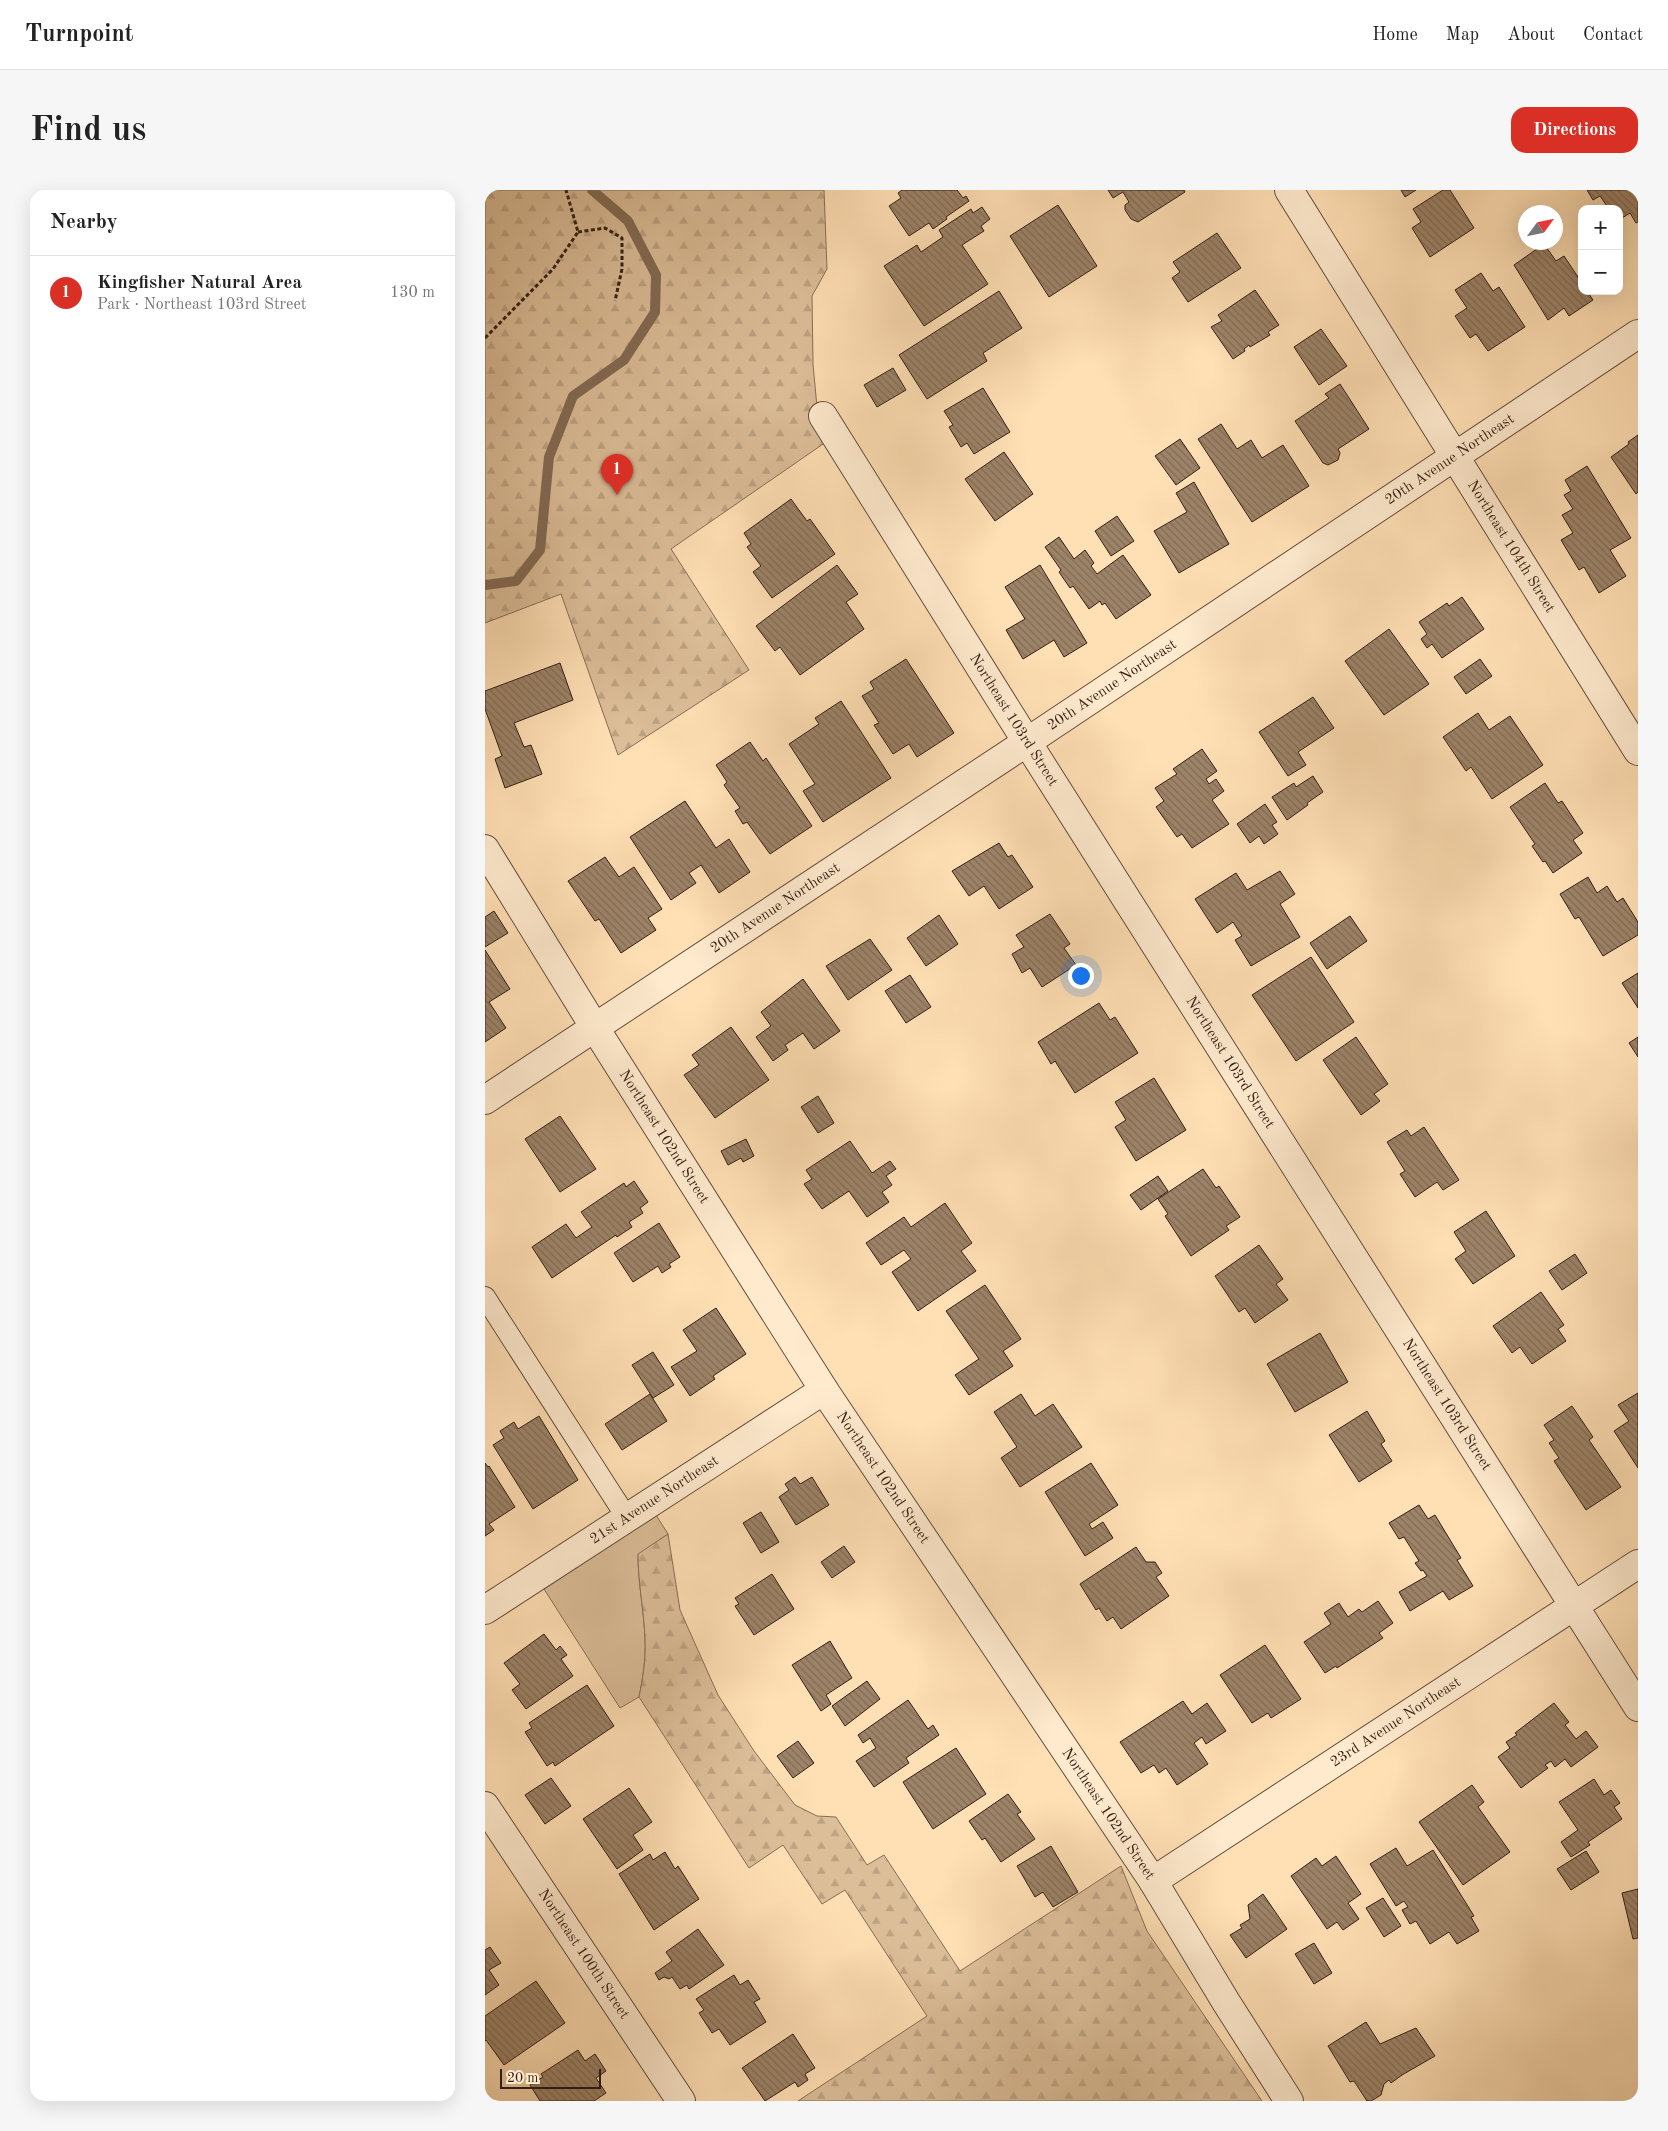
<!DOCTYPE html>
<meta charset="utf-8">
<style>
:root{--surface:#fff;--page:#f6f6f6;--text:#222;--muted:#767676;--line:#e0e0e0;--accent:#d93025}
body{margin:0;font-family:"Old Standard TT",serif;background:var(--page);color:var(--text)}
.controls{position:absolute;right:15px;top:15px;display:grid;overflow:hidden;border-radius:10px;box-shadow:0 5px 20px #0002}
.controls button{width:45px;height:45px;display:grid;place-items:center;padding:0;border:0;border-bottom:1px solid var(--line);background:var(--surface);color:var(--text);font:25px sans-serif}
.compass{position:absolute;left:1033px;top:15px;width:45px;height:45px;border-radius:50%;background:var(--surface);box-shadow:0 5px 20px #0002;rotate:57deg}
.scale{position:absolute;left:15px;bottom:12px;width:101px;box-sizing:border-box;padding-left:5px;border:2px solid #331f15;border-top:0;font-size:14px;line-height:18px;white-space:nowrap;color:#331f15;-webkit-text-stroke:4px #ffeace;paint-order:stroke}
.you{position:absolute;left:595px;top:785px;width:18px;height:18px;margin:-12px;border:4px solid #fff;border-radius:50%;background:#1a73e8;box-shadow:0 0 0 8px #1a73e833}
.badge{display:grid;place-items:center;width:32px;height:32px;border-radius:50%;background:var(--accent);color:#fff;font-size:16px;font-weight:700}
.pin{position:absolute;translate:-50% -41px;filter:drop-shadow(0 1px 2px #0008)}
.pin::after{content:'';position:absolute;top:26px;width:18px;height:15px;background:inherit;clip-path:polygon(0 0,100% 0,50% 100%)}
.list{margin:0;padding:0;list-style:none}
h2{display:flex;justify-content:space-between;align-items:center;height:65px;margin:0;padding:0 20px;font-size:21px}
h2 small{font-size:16px;font-weight:400;color:var(--muted)}
.list li{display:grid;grid-template-columns:32px 1fr auto;gap:15px;align-items:center;box-sizing:border-box;height:75px;padding:0 20px;border-top:1px solid var(--line)}
.list b{display:block;font-size:19px;white-space:nowrap}
.list p{margin:0;font-size:16px;white-space:nowrap;color:var(--muted)}
.list em{font-size:16px;font-style:normal;color:var(--muted)}
.map{position:relative;flex:none;width:1153px;height:1911px;overflow:hidden;border-radius:15px}
header{display:flex;align-items:center;gap:30px;box-sizing:border-box;height:70px;padding:0 25px;background:var(--surface);border-bottom:1px solid var(--line)}
header strong{font-size:24px}
nav{display:flex;gap:28px;margin-inline-start:auto;font-size:18px}
.intro{display:flex;align-items:center;justify-content:space-between;box-sizing:border-box;height:120px;padding:0 30px}
h1{margin:0;font-size:35px}
.button{padding:12px 22px;border-radius:15px;background:var(--accent);color:#fff;font-size:18px;font-weight:700}
main{display:flex;gap:30px;padding:0 30px}
aside{flex:1;background:var(--surface);border-radius:15px;box-shadow:0 5px 20px #0002}
.map>svg:first-child{display:block}
.green{fill:#dcbe99;stroke:#886e57}
.forest{fill:url(#forest-firs);stroke:#886e57}
.lines{fill:none;stroke-linecap:round;stroke-linejoin:round}
.stream{stroke:#846b54;stroke-width:10}
.building{fill:url(#building-back-hatch);stroke:#331f15}
.service-casing{stroke:#664f3d;stroke-width:22}
.minor-casing{stroke:#664f3d;stroke-width:30}
.path{stroke:#331f15;stroke-width:3;stroke-dasharray:4 2.5;stroke-linecap:butt}
.service{stroke:#ffeace;stroke-width:20}
.minor{stroke:#ffeace;stroke-width:28}
.labels{text-anchor:middle;dominant-baseline:central;stroke-width:4;stroke-linejoin:round;paint-order:stroke}
.street-label{font-size:15px;fill:#331f15;stroke:#ffeace}
</style>
<header>
<strong>Turnpoint</strong>
<nav><a>Home</a><a>Map</a><a>About</a><a>Contact</a></nav>
</header>
<div class="intro"><h1>Find us</h1><a class="button">Directions</a></div>
<main>
<aside>
<h2>Nearby<small></small></h2>
<ul class="list">
<li><span class="badge">1</span><div><b>Kingfisher Natural Area</b><p>Park · Northeast 103rd Street</p></div><em>130 m</em></li>
</ul>
</aside>
<div class="map">
<svg width="1153" height="1911" viewBox="0 0 1153 1911">
<defs>
<pattern id="forest-firs" width="22" height="20" patternUnits="userSpaceOnUse" patternTransform="scale(1.25)"><rect width="22" height="20" fill="#dcbe99"/><path d="M5 1l3.5 6h-7zM16 11l3.5 6h-7z" fill="#bda383"/></pattern>
<pattern id="building-back-hatch" width="6" height="6" patternUnits="userSpaceOnUse" patternTransform="scale(1.25)"><rect width="6" height="6" fill="#9d8368"/><path d="M-1 5l2 2M0 0l6 6M5-1l2 2" fill="none" stroke="#816b54"/></pattern>
</defs>
<rect width="100%" height="100%" fill="#ffdfb4"/>
<filter id="stains"><feTurbulence type="fractalNoise" baseFrequency=".004" numOctaves="4"/><feColorMatrix values="0 0 0 0 .2 0 0 0 0 .09 0 0 0 0 .02 0 0 0 .5 -.17"/></filter>
<radialGradient id="worn" r=".72"><stop offset=".6" stop-color="#630" stop-opacity="0"/><stop offset="1" stop-color="#630" stop-opacity=".3"/></radialGradient>
<path class="green" d="M171,1325L183,1344L153,1365C153,1393 159,1421 160,1449C161,1469 158,1488 154,1507L135,1518L59,1399Z"/>
<g class="forest">
<path d="M0,0H339L342,79L327,106L328,174L333,228L341,252L186,359L264,480L133,565L76,404L0,433Z"/>
<path d="M183,1344L195,1420L233,1505L269,1561L310,1615L332,1626L351,1627L382,1675L399,1665L475,1781L636,1676L662,1741L777,1911H313L442,1826L360,1700L337,1714L298,1655L264,1678L154,1507C158,1488 161,1469 160,1449C159,1421 153,1393 153,1364Z"/>
</g>
<g class="lines">
<path class="stream" d="M0,395L31,391L55,360L64,267L88,206L139,170L170,122L171,85L143,31L107,0"/>
</g>
<g class="building">
<path d="M417,0H472L478,8L481,6L484,11L461,27L462,29L448,39L444,33L424,46L404,16L416,8L413,3Z"/>
<path d="M623,0H699L700,2L653,32L646,29L640,20V15L644,12L638,2L628,8Z"/>
<path d="M916,0H931L920,7Z"/>
<path d="M958,0H965L989,38L945,67L927,38L936,32L928,19Z"/>
<path d="M1102,0H1153V32L1151,33L1145,23L1134,30V19H1124L1115,6L1108,10Z"/>
<path d="M573,15L612,76L564,107L525,46Z"/>
<path d="M497,17L505,29L496,36L499,41L477,55L503,94L439,136L399,76L432,55L436,62L458,47L454,40L486,19L488,23Z"/>
<path d="M732,43L756,78L703,112L687,88L695,82L688,72Z"/>
<path d="M1059,54L1071,71L1079,66L1097,93V101H1102L1108,110L1084,126L1079,118L1063,130L1029,75Z"/>
<path d="M996,83L1008,101L1014,97L1040,137L1003,161L991,144L985,148L970,126L982,118L970,100Z"/>
<path d="M770,100L794,135L783,142L785,145L765,157L764,155L759,159L760,161L748,169L726,137L737,131L733,125Z"/>
<path d="M514,101L537,138L498,163L502,171L442,209L414,165Z"/>
<path d="M836,139L862,176L834,195L809,157Z"/>
<path d="M408,178L421,200L392,217L379,195Z"/>
<path d="M855,194L884,239L853,259L855,263L853,270L843,275L838,273L810,231L844,208L840,204Z"/>
<path d="M498,198L525,242L489,264L482,253L476,257L464,237L468,235L459,221Z"/>
<path d="M736,234L752,259L766,250L777,268L798,255L824,296L767,332L713,249Z"/>
<path d="M1153,245V302L1151,304L1126,267L1144,254L1143,252Z"/>
<path d="M695,249L715,278L691,295L670,266Z"/>
<path d="M519,262L548,304L510,331L480,289Z"/>
<path d="M1102,276L1146,348L1125,360L1141,386L1114,403L1099,377L1094,380L1076,350L1088,343L1077,325L1088,319L1079,305L1086,301L1080,290Z"/>
<path d="M709,292L744,354L694,383L669,341L702,322L691,303Z"/>
<path d="M306,309L322,331L325,329L350,364L287,408L268,382L276,376L262,357L266,354L259,343Z"/>
<path d="M632,326L649,351L626,366L610,341Z"/>
<path d="M574,347L589,369L600,360L609,373L606,376L612,384L638,365L666,405L631,429L620,413L617,415L615,411L604,419L588,396L585,398L574,382L576,380L560,357Z"/>
<path d="M352,375L373,404L361,412L379,439L315,485L295,457L290,461L271,436Z"/>
<path d="M555,375L602,453L579,467L569,450L538,469L521,440L540,429L520,397Z"/>
<path d="M977,407L999,439L957,468L947,454L942,458L936,449L942,444L934,432L962,413L964,416Z"/>
<path d="M904,439L944,494L899,525L860,471Z"/>
<path d="M421,469L469,543L432,567L424,554L408,564L389,535L394,533L377,506L389,499L385,492Z"/>
<path d="M995,469L1007,486L981,504L969,487Z"/>
<path d="M75,473L88,510L29,533L39,557L46,555L57,584L20,598L10,569L17,566L0,519V501Z"/>
<path d="M828,507L849,538L813,562L821,575L803,586L774,542Z"/>
<path d="M356,511L406,588L338,632L318,601L330,594L304,554L334,534L330,528Z"/>
<path d="M993,523L1004,540L1025,526L1058,575L1007,609L986,577L981,581L958,547Z"/>
<path d="M265,552L278,571L281,568L327,636L285,664L262,632L258,634L250,621L255,618L239,595L242,592L231,575Z"/>
<path d="M717,559L732,581L721,589L724,594L731,589L739,601L727,610L744,634L707,658L697,644L692,647L671,617L679,611L670,598L692,584L688,579Z"/>
<path d="M828,586L838,602L822,613L823,615L802,630L787,607L809,593L811,597Z"/>
<path d="M1060,593L1073,613L1077,611L1098,643L1088,650L1097,663L1068,683L1060,671L1058,672L1047,656L1050,654L1025,617Z"/>
<path d="M200,611L231,658L244,649L265,682L234,703L216,675L204,683L211,693L186,710L145,647Z"/>
<path d="M780,614L792,632L787,635L793,644L779,654L774,646L765,653L752,634Z"/>
<path d="M514,653L523,667L527,665L548,697L514,719L499,696L484,706L467,681Z"/>
<path d="M120,667L134,687L149,677L177,719L163,728L171,740L136,763L114,729L110,731L83,691Z"/>
<path d="M795,681L810,704L795,714L815,747L766,776L750,750L757,746L748,732L732,743L710,709L751,683L762,700Z"/>
<path d="M1103,687L1112,703L1122,696L1132,712L1138,708L1153,732V745L1118,766L1094,727L1090,729L1075,704Z"/>
<path d="M9,721L23,743L0,757V727Z"/>
<path d="M565,724L585,754L579,758L591,775L557,797L545,778L537,783L527,764L539,757L531,745Z"/>
<path d="M454,725L473,754L441,776L422,748Z"/>
<path d="M865,726L882,751L842,779L825,753Z"/>
<path d="M385,749L407,780L363,810L341,776Z"/>
<path d="M0,760L25,799L4,812L21,838L0,852Z"/>
<path d="M826,767L869,832L811,871L767,805Z"/>
<path d="M1153,783V818L1137,793Z"/>
<path d="M425,785L446,817L421,833L400,801Z"/>
<path d="M318,789L355,841L329,859L318,843L300,855L303,860L288,871L271,847L286,836L276,822Z"/>
<path d="M614,813L625,830L630,827L653,863L590,903L570,871L566,874L553,852Z"/>
<path d="M246,837L284,890L230,928L199,885L214,875L207,865Z"/>
<path d="M871,847L903,894L889,904L895,911L876,925L838,870Z"/>
<path d="M1153,847V867L1144,853Z"/>
<path d="M669,888L701,940L651,971L630,937L641,930L630,912Z"/>
<path d="M333,906L349,933L333,943L316,917Z"/>
<path d="M75,926L111,979L75,1002L40,949Z"/>
<path d="M939,937L974,990L958,1000L952,992L930,1007L915,984L920,981L902,952L922,940L926,946Z"/>
<path d="M261,949L269,966L258,972L256,968L243,975L236,961Z"/>
<path d="M365,951L387,983L405,971L411,979L401,986L407,995L397,1002L404,1012L382,1027L364,1001L337,1019L319,994L327,989L321,980Z"/>
<path d="M718,979L731,998L734,996L755,1027L741,1036L744,1040L706,1066L680,1026L683,1024L673,1009Z"/>
<path d="M673,986L683,1001L656,1020L645,1005Z"/>
<path d="M149,991L163,1012L155,1018L158,1023L144,1032L147,1037L132,1047L131,1045L67,1088L47,1057L81,1034L91,1048L107,1037L96,1022L139,993L141,997Z"/>
<path d="M460,1013L487,1053L476,1061L491,1081L433,1121L407,1082L426,1069L419,1060L396,1075L381,1053L419,1027L426,1037Z"/>
<path d="M1001,1021L1030,1066L988,1094L970,1069L981,1061L969,1042Z"/>
<path d="M174,1033L195,1067L184,1074L186,1077L177,1083L173,1076L148,1092L129,1063Z"/>
<path d="M774,1055L798,1089L791,1094L803,1110L770,1133L760,1118L754,1122L730,1086Z"/>
<path d="M1090,1064L1102,1083L1077,1100L1064,1081Z"/>
<path d="M500,1095L536,1149L518,1161L528,1176L484,1205L470,1185L494,1169L461,1121Z"/>
<path d="M1056,1102L1079,1135L1073,1139L1081,1151L1047,1174L1035,1157L1027,1163L1008,1136Z"/>
<path d="M231,1118L261,1164L228,1186L230,1189L205,1206L186,1177L212,1161L198,1140Z"/>
<path d="M835,1143L863,1192L810,1222L782,1174Z"/>
<path d="M168,1162L189,1195L168,1208L147,1175Z"/>
<path d="M1153,1203V1278L1129,1241L1144,1231L1133,1215Z"/>
<path d="M165,1204L182,1231L137,1260L120,1234Z"/>
<path d="M536,1204L550,1226L568,1214L597,1257L535,1297L516,1268L532,1257L509,1222Z"/>
<path d="M1087,1216L1108,1247L1104,1250L1136,1297L1101,1320L1069,1271L1074,1268L1064,1253L1069,1250L1059,1235Z"/>
<path d="M882,1221L900,1251L896,1254L907,1271L874,1292L844,1245Z"/>
<path d="M54,1226L93,1290L48,1319L8,1255L19,1248L15,1241L29,1232L33,1239Z"/>
<path d="M0,1273L3,1277L4,1276L30,1317L4,1334L9,1340L0,1346Z"/>
<path d="M606,1273L633,1315L604,1334L607,1339L618,1332L628,1348L600,1366L560,1302Z"/>
<path d="M310,1287L315,1294L327,1287L344,1315L311,1335L294,1307L304,1300L300,1294Z"/>
<path d="M934,1315L943,1329L950,1325L976,1368L972,1370L988,1396L964,1410L958,1401L925,1421L914,1402L942,1386L938,1380L936,1381L930,1373L934,1371L919,1347L914,1349L904,1333Z"/>
<path d="M276,1322L294,1352L276,1363L258,1333Z"/>
<path d="M359,1356L370,1372L347,1388L336,1372Z"/>
<path d="M651,1357L661,1372H670L677,1383L671,1387L684,1406L636,1439L628,1427L622,1431L614,1418L611,1420L595,1394Z"/>
<path d="M287,1384L309,1419L269,1445L250,1416L254,1414L250,1408Z"/>
<path d="M893,1411L908,1433L894,1443L898,1448L852,1478L851,1476L840,1483L819,1452L846,1434L839,1423L854,1413L863,1427L874,1419L877,1422Z"/>
<path d="M59,1444L71,1460L75,1456L82,1465L76,1469L88,1486L41,1519L27,1500L35,1494L19,1473Z"/>
<path d="M345,1451L367,1488L341,1505L346,1514L336,1521L307,1475Z"/>
<path d="M780,1455L816,1509L786,1528L783,1523L767,1533L735,1485Z"/>
<path d="M382,1491L395,1509L360,1536L347,1516Z"/>
<path d="M102,1495L129,1536L70,1576L68,1572L62,1576L40,1542L47,1538L44,1533Z"/>
<path d="M423,1510L443,1539L448,1535L454,1545L421,1568L424,1573L389,1597L371,1571L391,1558L385,1548L378,1553L373,1545Z"/>
<path d="M698,1511L707,1524L722,1513L741,1541L721,1554L717,1547L709,1553L723,1574L692,1595L681,1578L674,1583L669,1575L656,1583L635,1552Z"/>
<path d="M1069,1513L1084,1532L1080,1535L1091,1549L1101,1541L1113,1557L1086,1577L1080,1569L1070,1577L1066,1571L1060,1575L1063,1578L1036,1598L1013,1567L1025,1558L1021,1552L1032,1545L1030,1543Z"/>
<path d="M313,1551L329,1573L308,1588L292,1566Z"/>
<path d="M471,1558L501,1604L448,1639L418,1592Z"/>
<path d="M66,1588L86,1616L60,1634L40,1605Z"/>
<path d="M1109,1589L1119,1605L1126,1600L1135,1613L1129,1617L1137,1629L1103,1652L1105,1655L1086,1667L1076,1652L1093,1640L1074,1612Z"/>
<path d="M987,1595L999,1612L993,1617L1025,1662L978,1695L934,1632Z"/>
<path d="M144,1598L167,1632L148,1645L158,1660L132,1679L98,1629Z"/>
<path d="M523,1604L536,1622L532,1624L550,1649L516,1672L500,1648L497,1650L484,1631Z"/>
<path d="M566,1656L593,1702L568,1717L558,1702L550,1707L532,1676Z"/>
<path d="M911,1658L922,1676L948,1660L989,1726L986,1727L994,1741L972,1754L964,1742L945,1754L931,1731L925,1734L917,1720L923,1717L919,1711L911,1716L885,1674Z"/>
<path d="M1101,1661L1114,1682L1086,1700L1072,1679Z"/>
<path d="M180,1662L190,1679L193,1676L214,1709L169,1740L134,1684L165,1664L168,1670Z"/>
<path d="M851,1666L876,1704L863,1713L874,1729L858,1740L852,1732L842,1739L806,1686L831,1668L837,1676Z"/>
<path d="M1153,1699V1748L1148,1749L1137,1703Z"/>
<path d="M778,1704L802,1739L761,1768L745,1745L757,1738L755,1735L765,1729L763,1715Z"/>
<path d="M898,1708L916,1736L899,1747L881,1718Z"/>
<path d="M213,1739L239,1775L204,1799L202,1795L195,1799L187,1787L184,1789L179,1787L174,1790L170,1783L187,1771L181,1762Z"/>
<path d="M829,1753L847,1783L829,1794L810,1764Z"/>
<path d="M5,1757L16,1773L4,1780L14,1795L0,1805V1760Z"/>
<path d="M249,1785L255,1795L263,1790L275,1809L269,1812L281,1832L245,1855L234,1839L227,1843L214,1823L219,1820L211,1809Z"/>
<path d="M51,1791L80,1833L19,1875L1,1850L0,1851V1826Z"/>
<path d="M881,1832L895,1854L931,1838L950,1866L917,1885L906,1893L904,1890L899,1894L896,1905L886,1911H882L869,1891L865,1892L843,1856Z"/>
<path d="M308,1844L330,1878L320,1884L323,1890L313,1897L310,1892L280,1911L257,1878Z"/>
<path d="M93,1860L100,1871L110,1864L121,1881L111,1888L121,1903L109,1911H55L45,1895L58,1887L56,1884Z"/>
</g>
<g class="lines">
<defs>
<path id="service" d="M0,1107L142,1328"/>
<g id="minor">
<path id="s1" d="M804,0L1153,561"/>
<path id="s2" d="M338,226L542,552L1153,1517"/>
<path id="s3" d="M0,659L110,838L339,1200L668,1691L741,1812L804,1911"/>
<path id="s4" d="M0,910L542,552L1153,144"/>
<path id="s5" d="M0,1420L339,1200"/>
<path id="s6" d="M0,1616L196,1911"/>
<path id="s7" d="M668,1691L1153,1374"/>
</g>
</defs>
<use href="#service" class="service-casing"/>
<use href="#minor" class="minor-casing"/>
<g class="path">
<path d="M93,42L120,38L137,48V79L130,111"/>
<path d="M0,148L68,79L93,42L81,0"/>
</g>
<use href="#service" class="service"/>
<use href="#minor" class="minor"/>
</g>
<g class="labels">
<g class="street-label">
<text stroke="none"><textPath href="#s4" startOffset="1158">20th Avenue Northeast</textPath></text>
<text stroke="none"><textPath href="#s1" startOffset="420">Northeast 104th Street</textPath></text>
<text stroke="none"><textPath href="#s4" startOffset="752">20th Avenue Northeast</textPath></text>
<text stroke="none"><textPath href="#s2" startOffset="359">Northeast 103rd Street</textPath></text>
<text stroke="none"><textPath href="#s4" startOffset="348">20th Avenue Northeast</textPath></text>
<text stroke="none"><textPath href="#s2" startOffset="764">Northeast 103rd Street</textPath></text>
<text stroke="none"><textPath href="#s3" startOffset="339">Northeast 102nd Street</textPath></text>
<text stroke="none"><textPath href="#s2" startOffset="1169">Northeast 103rd Street</textPath></text>
<text stroke="none"><textPath href="#s3" startOffset="744">Northeast 102nd Street</textPath></text>
<text stroke="none"><textPath href="#s5" startOffset="202">21st Avenue Northeast</textPath></text>
<text stroke="none"><textPath href="#s7" startOffset="290">23rd Avenue Northeast</textPath></text>
<text stroke="none"><textPath href="#s3" startOffset="1149">Northeast 102nd Street</textPath></text>
<text stroke="none"><textPath href="#s6" startOffset="178">Northeast 100th Street</textPath></text>
</g>
</g>
<rect width="100%" height="100%" filter="url(#stains)"/>
<rect width="100%" height="100%" fill="url(#worn)"/>
</svg>
<div class="controls">
<button>+</button>
<button>−</button>
</div>
<svg class="compass" viewBox="-18 -18 36 36"><path d="M0-13l5 13h-10z" fill="#e53935"/><path d="M0 13l5-13h-10z" fill="#767676"/></svg>
<div class="scale">20 m</div>
<div class="you"></div>
<div class="pin badge" style="left:132px;top:305px">1</div>
</div>
</main>
